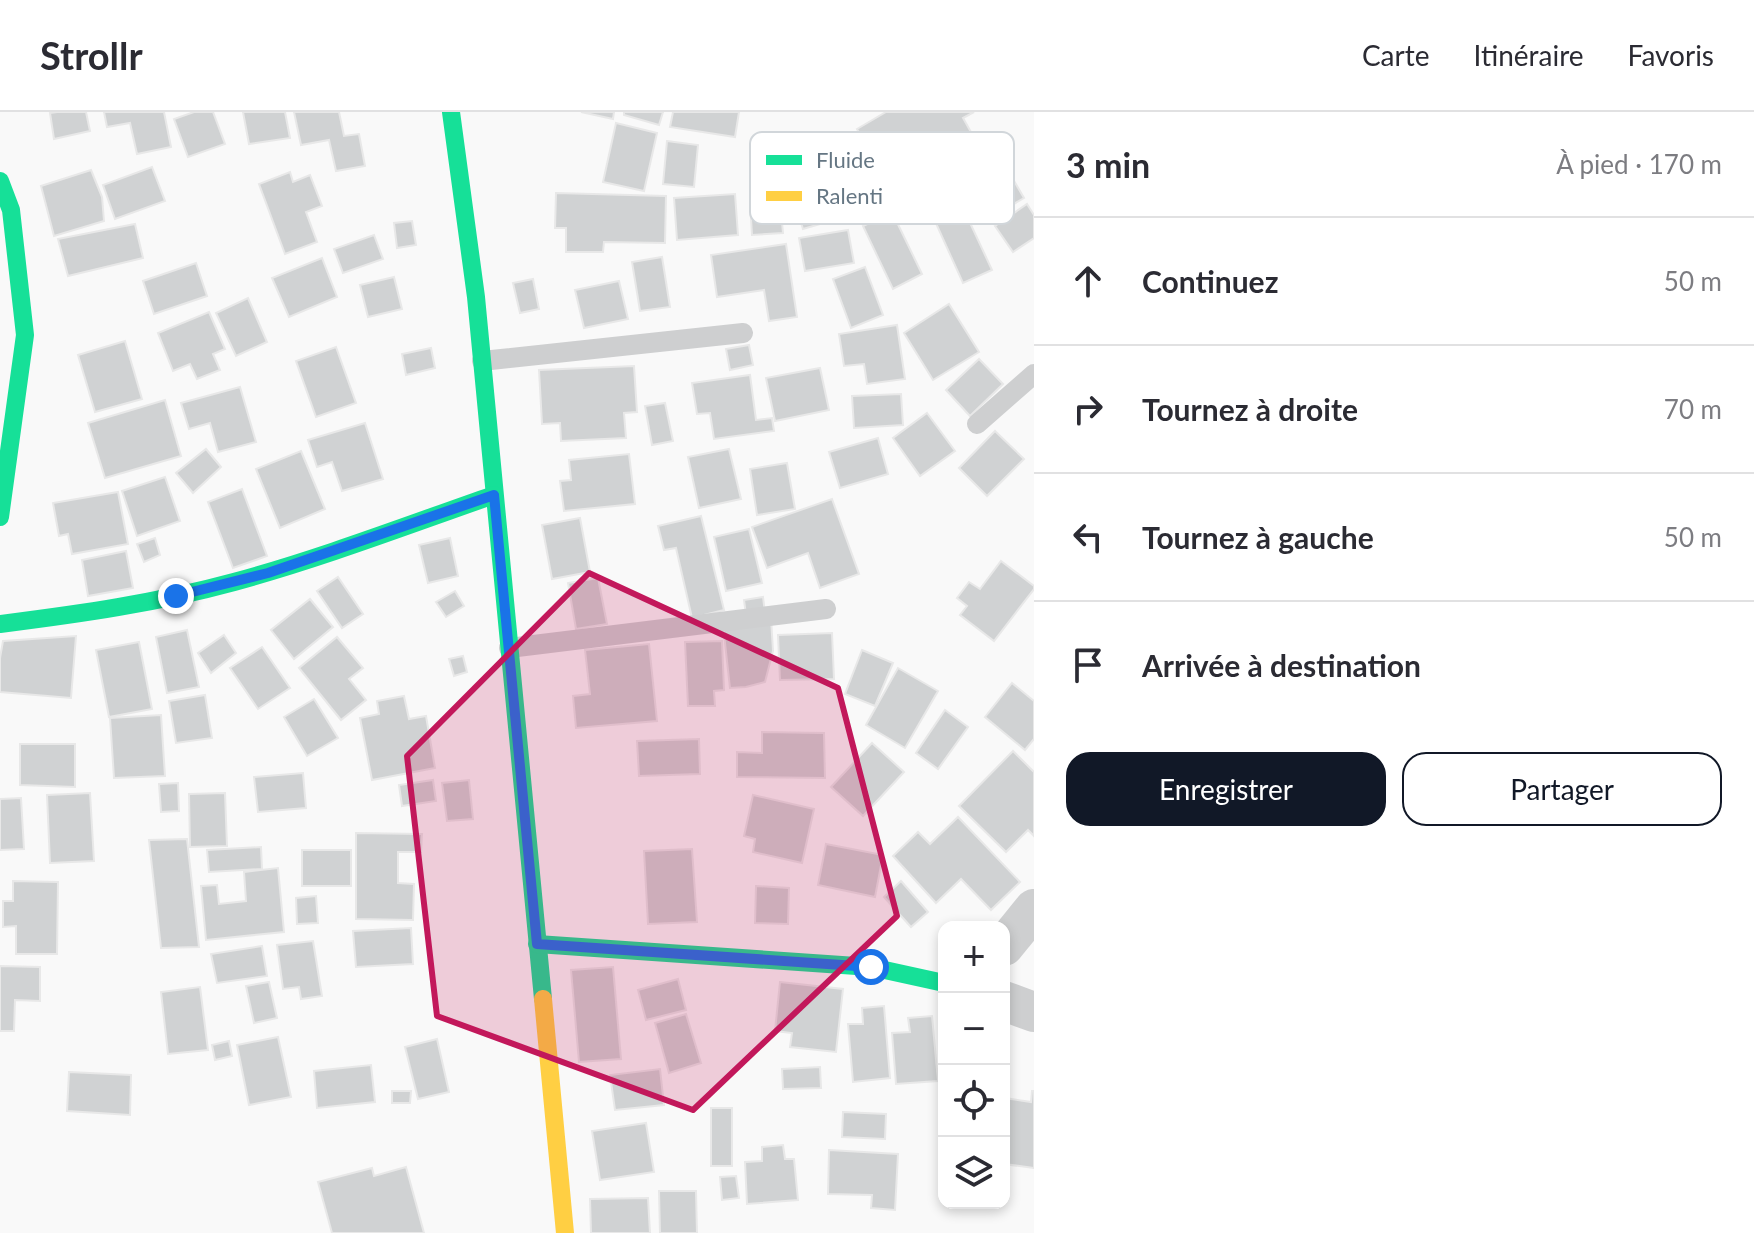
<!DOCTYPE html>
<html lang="fr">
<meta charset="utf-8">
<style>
:root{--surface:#fff;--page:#f7f7f7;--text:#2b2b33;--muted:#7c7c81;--line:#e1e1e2;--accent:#111827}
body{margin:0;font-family:Lato,sans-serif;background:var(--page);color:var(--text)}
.controls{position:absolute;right:24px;bottom:24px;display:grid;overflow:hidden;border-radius:16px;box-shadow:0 4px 12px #0003}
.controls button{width:72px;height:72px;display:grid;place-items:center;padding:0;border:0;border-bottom:2px solid var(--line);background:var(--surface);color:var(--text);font:40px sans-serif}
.stop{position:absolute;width:24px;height:24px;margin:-18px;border:6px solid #1a73e8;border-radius:50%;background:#fff}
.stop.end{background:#1a73e8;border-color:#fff;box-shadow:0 2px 8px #0008}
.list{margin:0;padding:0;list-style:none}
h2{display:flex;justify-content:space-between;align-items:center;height:104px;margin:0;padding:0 32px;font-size:34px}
h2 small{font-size:26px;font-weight:400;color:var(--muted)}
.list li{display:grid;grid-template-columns:52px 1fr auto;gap:24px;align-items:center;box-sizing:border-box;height:128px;padding:0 32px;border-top:2px solid var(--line)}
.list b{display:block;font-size:30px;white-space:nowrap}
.list em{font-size:26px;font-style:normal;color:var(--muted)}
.actions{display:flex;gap:16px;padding:24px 32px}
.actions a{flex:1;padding:18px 0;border:2px solid var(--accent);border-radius:24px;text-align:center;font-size:28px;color:var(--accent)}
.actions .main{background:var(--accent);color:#fff}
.icon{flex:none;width:44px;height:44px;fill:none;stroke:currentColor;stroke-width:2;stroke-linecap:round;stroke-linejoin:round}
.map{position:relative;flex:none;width:1034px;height:1121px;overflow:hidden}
header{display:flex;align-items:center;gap:48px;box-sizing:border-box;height:112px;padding:0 40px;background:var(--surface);border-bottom:2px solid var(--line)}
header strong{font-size:38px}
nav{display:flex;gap:44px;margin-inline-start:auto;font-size:28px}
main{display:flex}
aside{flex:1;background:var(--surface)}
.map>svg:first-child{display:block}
.building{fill:#d0d2d3;stroke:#e8e8e8;stroke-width:2}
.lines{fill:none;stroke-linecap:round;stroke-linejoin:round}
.lane{stroke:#cecfd0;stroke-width:20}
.street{stroke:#cecfd0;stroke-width:40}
.fast{stroke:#16e098;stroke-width:18}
.slow{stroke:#ffcf43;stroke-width:18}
.route{stroke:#1a73e8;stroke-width:10}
.marked{fill:#c2185b;fill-opacity:0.2;stroke:#c2185b;stroke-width:6;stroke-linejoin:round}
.key{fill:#fff;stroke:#d1d6da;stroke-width:2}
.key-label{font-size:22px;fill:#657683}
</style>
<header>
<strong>Strollr</strong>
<nav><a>Carte</a><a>Itinéraire</a><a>Favoris</a></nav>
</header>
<main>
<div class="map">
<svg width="1034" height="1121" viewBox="0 0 1034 1121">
<rect width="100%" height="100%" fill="#f9f9f9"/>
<g class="building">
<path d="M57,0H86L90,19L54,27L50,1Z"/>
<path d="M104,0H164L171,35L137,42L130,11L107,15Z"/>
<path d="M194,0H213L225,32L188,45L174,7Z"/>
<path d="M243,0H285L290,26L249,32Z"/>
<path d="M294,0H339L344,24L359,22L365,54L336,59L329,28L301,33Z"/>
<path d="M581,0H614L613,7Z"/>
<path d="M624,0H663L659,13L624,3Z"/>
<path d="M673,0H739L735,25L670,15Z"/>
<path d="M886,0H974L963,6L972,22L917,54L905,33L876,50L857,17Z"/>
<path d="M616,11L657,21L644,79L603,70Z"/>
<path d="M667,29L698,33L694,75L663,72Z"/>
<path d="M996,38L1024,86L990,106L962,57Z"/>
<path d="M843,41L861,100L803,117L791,79L805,75L798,55Z"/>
<path d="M152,55L165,89L115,107L103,73Z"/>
<path d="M91,58L102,85L104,109L54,124L41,74Z"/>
<path d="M290,60L293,70L310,63L322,94L306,100L317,130L285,142L259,72Z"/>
<path d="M556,81L666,84L665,131L604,130L603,140H566V116H555Z"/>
<path d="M735,82L738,123L677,128L674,86Z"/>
<path d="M958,85L992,158L963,171L930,98Z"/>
<path d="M780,88L783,121L752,123L750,90Z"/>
<path d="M1027,92L1034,103V126L1013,140L995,114Z"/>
<path d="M892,100L922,162L893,177L863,114Z"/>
<path d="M412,109L416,133L397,136L394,111Z"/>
<path d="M135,112L143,146L68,164L58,127Z"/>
<path d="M848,118L854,151L805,159L799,126Z"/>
<path d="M374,123L383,147L343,161L334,137Z"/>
<path d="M786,132L797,205L769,209L764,178L717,185L711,143Z"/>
<path d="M662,145L670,195L640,199L632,150Z"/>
<path d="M322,146L337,185L289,205L272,166Z"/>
<path d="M196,151L207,184L154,202L143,169Z"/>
<path d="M865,155L883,203L851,216L833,167Z"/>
<path d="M394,165L402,197L368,205L360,173Z"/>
<path d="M533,167L539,197L520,201L513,171Z"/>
<path d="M619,169L628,207L584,216L575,178Z"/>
<path d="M248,186L267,230L236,244L216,201Z"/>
<path d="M949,192L979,240L933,268L904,221Z"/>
<path d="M209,200L225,237L213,242L220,258L197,267L190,252L173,259L158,221Z"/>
<path d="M897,213L905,267L867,272L864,252L844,254L839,222Z"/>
<path d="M125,229L142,287L95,300L78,243Z"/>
<path d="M749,233L753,253L730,258L726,237Z"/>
<path d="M336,235L356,291L316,305L296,249Z"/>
<path d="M431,236L435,256L406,263L402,242Z"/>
<path d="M979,247L1003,272L970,304L946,278Z"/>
<path d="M634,254L637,300L624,301L626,326L561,329L560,311L542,312L539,258Z"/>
<path d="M820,256L829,298L775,309L766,266Z"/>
<path d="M750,263L756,308L772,306L774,319L714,327L710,301L697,302L692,271Z"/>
<path d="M240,275L256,330L218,340L210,311L189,317L181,291Z"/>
<path d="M901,282L903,313L854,316L852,284Z"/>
<path d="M165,288L181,344L105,366L88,311Z"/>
<path d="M665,291L673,329L652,333L645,294Z"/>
<path d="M927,301L955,339L920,364L893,326Z"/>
<path d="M365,311L383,367L342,379L332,350L317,355L308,328Z"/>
<path d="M995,319L1024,347L987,384L959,356Z"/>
<path d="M878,326L888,362L840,376L829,340Z"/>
<path d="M206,337L221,355L193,381L176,361Z"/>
<path d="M729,337L741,387L699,396L688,345Z"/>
<path d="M301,339L325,397L280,416L256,357Z"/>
<path d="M629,342L635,392L564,399L560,369L571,368L569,348Z"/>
<path d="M787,351L795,397L757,403L750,357Z"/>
<path d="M165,365L180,409L137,424L122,379Z"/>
<path d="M242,377L267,444L233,456L208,390Z"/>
<path d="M118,380L128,432L72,442L68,422L59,424L53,391Z"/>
<path d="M832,387L859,462L820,476L808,441L767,456L752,415Z"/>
<path d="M701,404L724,498L692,506L676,436L664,438L658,414Z"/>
<path d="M580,406L590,460L552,467L542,413Z"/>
<path d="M749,417L762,471L726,479L714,425Z"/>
<path d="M155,426L160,443L144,450L137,432Z"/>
<path d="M450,426L458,464L428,471L419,433Z"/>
<path d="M126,439L133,476L88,484L82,448Z"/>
<path d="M1001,449L1034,474V477L994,529L960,503L967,494L957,486L969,470L980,477Z"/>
<path d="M338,465L363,502L342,516L317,479Z"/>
<path d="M598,466L607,512L576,517L568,471Z"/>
<path d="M455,479L464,494L446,505L436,490Z"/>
<path d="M763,485L765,501L746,503L744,488Z"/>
<path d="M310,487L333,515L294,547L271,518Z"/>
<path d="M771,506L773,539L765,570L746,575L730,576L723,513Z"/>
<path d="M187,518L199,575L167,581L156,525Z"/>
<path d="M832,521L834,567L780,568L778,523Z"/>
<path d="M224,523L236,541L211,561L198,541Z"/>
<path d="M76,524L71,586L0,580V546L3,529Z"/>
<path d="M337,525L363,556L349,567L366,588L341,608L299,556Z"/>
<path d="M722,529L724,578L714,579L715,594H688L685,530Z"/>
<path d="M139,530L152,597L109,605L96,538Z"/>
<path d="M649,532L657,609L576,616L573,584L590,582L585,538Z"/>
<path d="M262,535L290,576L258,597L230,556Z"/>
<path d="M862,538L893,551L875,594L845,582Z"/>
<path d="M463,544L467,560L454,564L449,547Z"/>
<path d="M898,556L938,579L905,636L866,613Z"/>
<path d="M1012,571L1034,589V627L1025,638L985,605Z"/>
<path d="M205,583L212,626L176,631L169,589Z"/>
<path d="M404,584L409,607L426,604L435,656L372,668L360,606L379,602L377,589Z"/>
<path d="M314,587L338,626L307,644L284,605Z"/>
<path d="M945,598L968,615L938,657L916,641Z"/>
<path d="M161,603L165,664L114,666L110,606Z"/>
<path d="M762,620L824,621L825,666L737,665V640L762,641Z"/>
<path d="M699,627L700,662L639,664L637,629Z"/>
<path d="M872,631L904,660L863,704L831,675Z"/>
<path d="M20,632H75V675L20,673Z"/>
<path d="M1013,639L1034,660V724L1028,718L1006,740L959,694Z"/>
<path d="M303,661L306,696L258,700L254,665Z"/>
<path d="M433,668L436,689L402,694L399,673Z"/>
<path d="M469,668L473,707L447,709L442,671Z"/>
<path d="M178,671L179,699L161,700L159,672Z"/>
<path d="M90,681L94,749L50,751L47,683Z"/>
<path d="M225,681L227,734L190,735L189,682Z"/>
<path d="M753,683L814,697L802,751L753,740L755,727L744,724Z"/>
<path d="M21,686L24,737L0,738V687Z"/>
<path d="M958,705L1020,770L991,798L961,767L936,791L893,744L918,720L930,732Z"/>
<path d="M356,721L422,722L421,740H398V771L414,772L413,808L356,807Z"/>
<path d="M187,727L199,835L161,836L149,728Z"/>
<path d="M826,732L883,743L875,785L818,773Z"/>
<path d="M261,735L262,757L209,760L207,738Z"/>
<path d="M692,737L697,810L648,812L644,739Z"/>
<rect x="302" y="738" width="49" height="36"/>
<path d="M278,756L284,820L206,828L201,774L217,773L219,792L246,789L244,760Z"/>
<path d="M13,769L58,770L57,842H16V814L3,815V789H13Z"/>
<path d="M901,769L928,800L911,815L884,785Z"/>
<path d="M756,774L789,776L788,812L755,811Z"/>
<path d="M316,784L318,811L297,812L296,786Z"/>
<path d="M411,816L413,852L356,855L353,819Z"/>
<path d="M313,829L322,884L301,887L299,875L283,877L277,833Z"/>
<path d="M262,834L267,864L217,871L211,842Z"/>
<path d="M0,854L40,855V889L15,888L14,919H0Z"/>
<path d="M613,855L621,947L579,950L571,858Z"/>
<path d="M678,867L686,898L646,908L638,878Z"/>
<path d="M269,870L277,906L254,911L246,874Z"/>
<path d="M780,870L843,877L836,940L790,935L792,921L775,919Z"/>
<path d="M200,875L208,938L168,942L161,880Z"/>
<path d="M884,894L890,966L853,970L848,912H863L862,896Z"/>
<path d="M686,902L701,951L669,961L655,911Z"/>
<path d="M932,904L938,969L896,972L892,921L910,920L908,906Z"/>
<path d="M278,925L291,985L249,993L237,933Z"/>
<path d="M437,927L449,980L418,987L405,935Z"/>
<path d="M229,929L232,944L215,948L212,933Z"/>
<path d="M371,953L375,990L317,996L314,959Z"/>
<path d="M820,955L821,976L783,977L782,957Z"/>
<path d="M660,957L664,993L615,998L610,963Z"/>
<path d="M69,960L131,963L130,1003L67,999Z"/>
<path d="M392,979H411L410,991H392Z"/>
<path d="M1032,979H1034V1056L1004,1052V986L1031,990Z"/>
<rect x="711" y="996" width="21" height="58"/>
<path d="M843,1000L886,1002L885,1027L842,1025Z"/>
<path d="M646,1011L654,1060L600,1068L592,1019Z"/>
<path d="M783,1033L785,1047H794L798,1088L747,1092L745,1050L762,1049V1035Z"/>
<path d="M829,1038L898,1042L895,1098L871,1096L872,1083L828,1082Z"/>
<path d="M406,1055L424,1121H332L318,1070L372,1056L374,1064Z"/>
<path d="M736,1064L739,1086L722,1088L720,1065Z"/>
<path d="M659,1079H696L697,1121H660Z"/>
<path d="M648,1086L650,1121H591L590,1087Z"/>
</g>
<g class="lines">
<g class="lane">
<path d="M482,249L743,221"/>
<path d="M977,312L1034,262"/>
<path d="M509,536L826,497"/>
</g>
<g class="street">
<path d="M1004,834L1034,797"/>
<path d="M1004,889L1034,900"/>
</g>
<g class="fast">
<path d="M451,0L476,185L543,887"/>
<path d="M0,69L11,98L25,223L0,405"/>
<path d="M0,512C79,502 157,491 234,470C322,446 408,413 494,383"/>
<path d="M537,832L871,855L944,871"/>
</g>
<path class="slow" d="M543,887L565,1121"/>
</g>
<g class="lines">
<path class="route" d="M176,484L268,461L494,383L537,832L871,855"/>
</g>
<path class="marked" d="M589,461L838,576L897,804L693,998L437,904L407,644Z"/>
<rect x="750" y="20" width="264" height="92" rx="12" class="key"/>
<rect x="766" y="43" width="36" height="10" fill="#16e098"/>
<rect x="766" y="79" width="36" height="10" fill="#ffcf43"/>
<g class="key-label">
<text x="816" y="56">Fluide</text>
<text x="816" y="92">Ralenti</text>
</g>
</svg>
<div class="controls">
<button>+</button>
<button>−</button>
<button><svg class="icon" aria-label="locate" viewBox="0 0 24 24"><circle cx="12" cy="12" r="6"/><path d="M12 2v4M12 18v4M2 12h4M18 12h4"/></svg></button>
<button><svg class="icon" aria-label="layers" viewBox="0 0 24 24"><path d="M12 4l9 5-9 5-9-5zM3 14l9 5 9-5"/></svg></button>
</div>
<div class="stop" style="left:871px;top:855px"></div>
<div class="stop end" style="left:176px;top:484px"></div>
</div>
<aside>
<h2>3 min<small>À pied · 170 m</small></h2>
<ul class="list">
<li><svg class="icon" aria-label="ahead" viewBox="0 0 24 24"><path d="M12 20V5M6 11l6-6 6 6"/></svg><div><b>Continuez</b></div><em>50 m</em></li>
<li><svg class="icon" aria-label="right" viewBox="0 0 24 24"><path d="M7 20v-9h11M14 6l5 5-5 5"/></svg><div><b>Tournez à droite</b></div><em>70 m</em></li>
<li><svg class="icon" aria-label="left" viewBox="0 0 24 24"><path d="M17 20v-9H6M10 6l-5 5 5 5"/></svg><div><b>Tournez à gauche</b></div><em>50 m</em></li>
<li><svg class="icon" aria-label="arrive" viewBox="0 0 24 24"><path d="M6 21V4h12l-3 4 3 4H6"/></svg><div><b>Arrivée à destination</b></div></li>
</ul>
<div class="actions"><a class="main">Enregistrer</a><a>Partager</a></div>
</aside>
</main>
